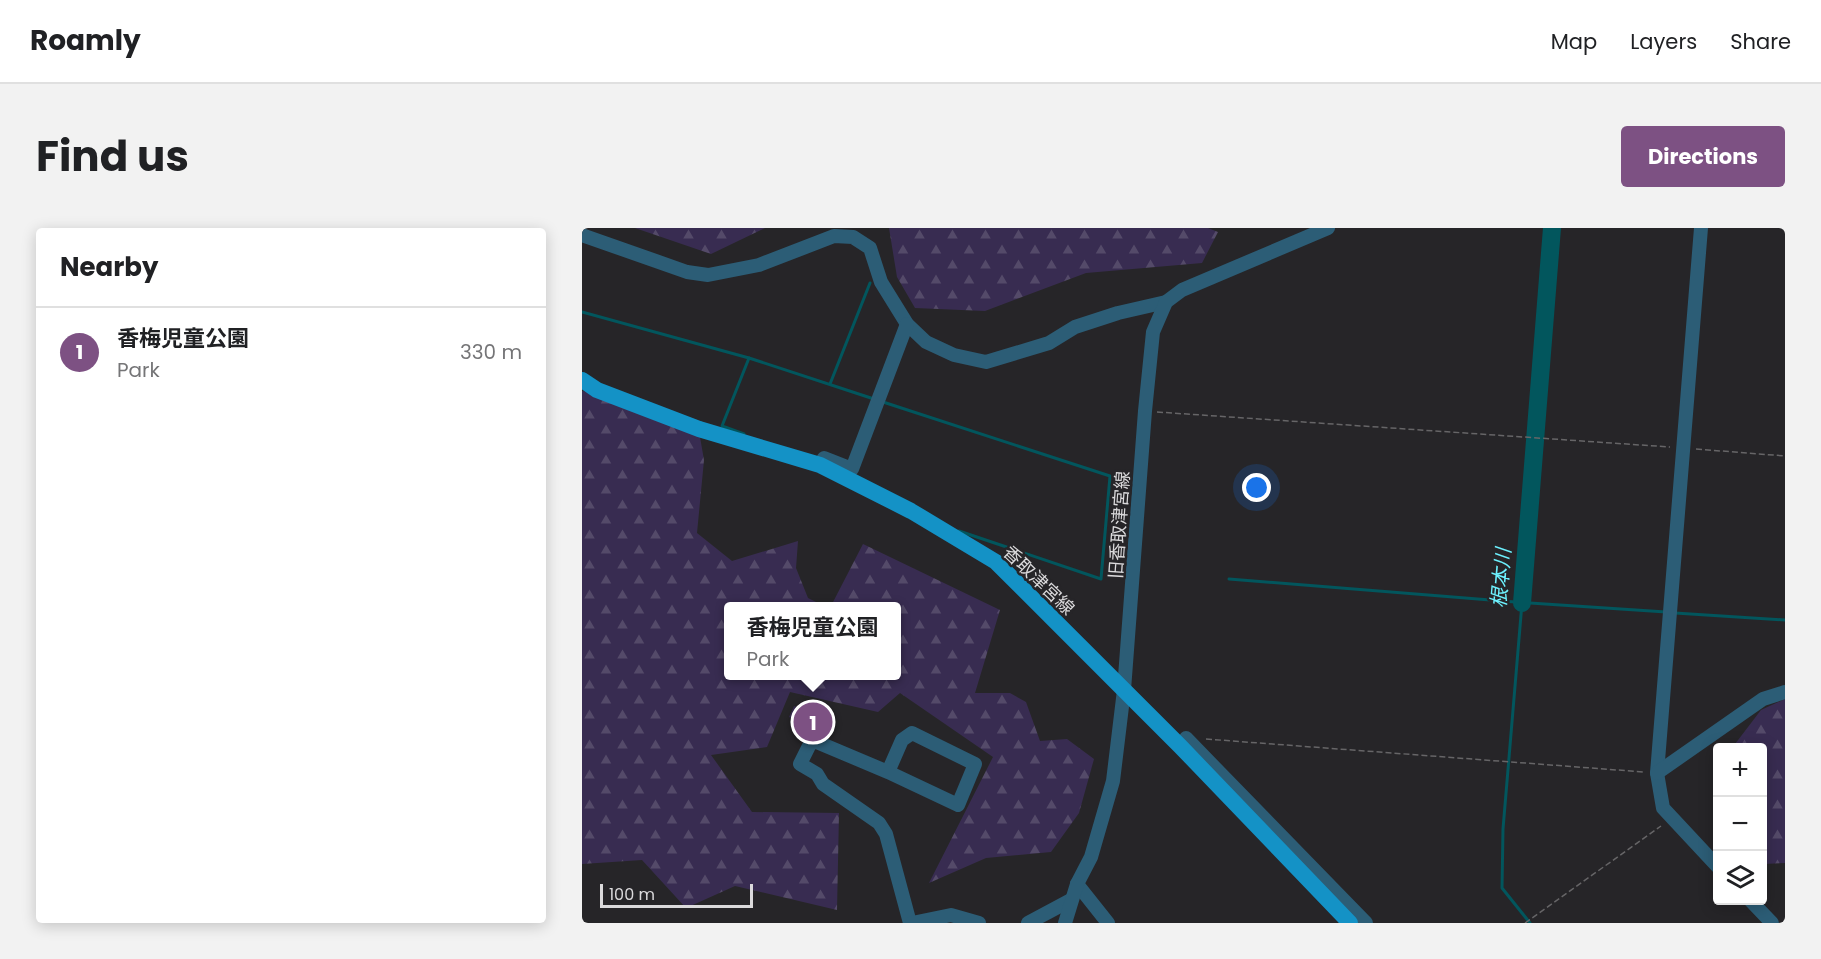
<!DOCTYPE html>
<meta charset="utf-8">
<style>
:root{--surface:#fff;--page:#f2f2f2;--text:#202124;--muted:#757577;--line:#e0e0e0;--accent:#7d5183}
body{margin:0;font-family:Poppins,"Noto Sans JP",sans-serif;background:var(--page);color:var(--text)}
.controls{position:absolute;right:18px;bottom:18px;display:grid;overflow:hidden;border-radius:6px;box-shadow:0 3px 15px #0003}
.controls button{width:54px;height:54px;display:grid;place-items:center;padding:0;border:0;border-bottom:2px solid var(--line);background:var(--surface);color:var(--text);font:30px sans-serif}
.scale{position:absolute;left:18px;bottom:15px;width:153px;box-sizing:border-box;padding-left:6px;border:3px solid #dbdadc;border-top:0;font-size:16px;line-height:21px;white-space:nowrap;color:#dbdadc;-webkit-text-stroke:4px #262528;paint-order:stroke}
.you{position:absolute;left:675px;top:260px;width:21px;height:21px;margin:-15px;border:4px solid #fff;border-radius:50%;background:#1a73e8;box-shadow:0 0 0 9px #1a73e833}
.badge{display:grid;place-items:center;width:39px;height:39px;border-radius:50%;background:var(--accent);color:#fff;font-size:20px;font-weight:700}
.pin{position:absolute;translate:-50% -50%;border:3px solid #fff;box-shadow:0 2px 6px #0006}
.popup{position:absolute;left:142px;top:374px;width:177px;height:78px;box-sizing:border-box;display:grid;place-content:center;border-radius:6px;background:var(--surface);filter:drop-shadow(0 2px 4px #0005);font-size:20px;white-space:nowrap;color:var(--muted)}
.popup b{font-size:22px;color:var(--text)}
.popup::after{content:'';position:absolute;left:50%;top:100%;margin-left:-12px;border:12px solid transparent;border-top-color:var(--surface)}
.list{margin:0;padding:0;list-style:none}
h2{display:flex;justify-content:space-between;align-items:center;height:78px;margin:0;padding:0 24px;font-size:26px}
h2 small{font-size:20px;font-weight:400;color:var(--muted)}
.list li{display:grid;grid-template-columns:39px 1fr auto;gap:18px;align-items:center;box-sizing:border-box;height:90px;padding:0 24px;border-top:2px solid var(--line)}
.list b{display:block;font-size:22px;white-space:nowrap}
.list p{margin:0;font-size:20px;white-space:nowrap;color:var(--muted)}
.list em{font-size:20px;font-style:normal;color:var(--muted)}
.icon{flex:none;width:33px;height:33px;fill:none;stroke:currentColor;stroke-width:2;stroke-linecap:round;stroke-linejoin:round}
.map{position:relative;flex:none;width:1203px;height:695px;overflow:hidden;border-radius:6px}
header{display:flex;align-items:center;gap:36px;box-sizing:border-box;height:84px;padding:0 30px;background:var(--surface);border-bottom:2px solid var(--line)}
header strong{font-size:28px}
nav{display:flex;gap:33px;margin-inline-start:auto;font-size:21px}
.intro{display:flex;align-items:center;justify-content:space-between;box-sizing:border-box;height:144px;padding:0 36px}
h1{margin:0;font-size:42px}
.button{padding:15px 27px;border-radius:6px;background:var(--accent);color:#fff;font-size:21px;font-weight:700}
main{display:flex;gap:36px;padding:0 36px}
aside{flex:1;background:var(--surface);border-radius:6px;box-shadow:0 3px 15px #0003}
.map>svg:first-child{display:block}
.forest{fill:url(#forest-firs)}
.park{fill:url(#park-tufts)}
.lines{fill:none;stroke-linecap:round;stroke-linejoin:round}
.stream{stroke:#02565d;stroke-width:3}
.river{stroke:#02565d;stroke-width:18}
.path{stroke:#666567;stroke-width:1.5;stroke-dasharray:6 3;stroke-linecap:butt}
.minor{stroke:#2c5d76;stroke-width:14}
.major{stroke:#1492c6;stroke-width:16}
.labels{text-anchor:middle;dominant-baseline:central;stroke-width:5;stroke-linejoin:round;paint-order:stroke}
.street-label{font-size:18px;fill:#dbdadc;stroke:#262528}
.water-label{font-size:20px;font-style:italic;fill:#6df2ff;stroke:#262528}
</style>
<header>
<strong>Roamly</strong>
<nav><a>Map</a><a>Layers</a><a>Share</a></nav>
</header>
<div class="intro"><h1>Find us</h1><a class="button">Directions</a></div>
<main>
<aside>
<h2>Nearby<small></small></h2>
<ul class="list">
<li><span class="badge">1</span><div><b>香梅児童公園</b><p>Park</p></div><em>330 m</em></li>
</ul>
</aside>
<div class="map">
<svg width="1203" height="695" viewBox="0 0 1203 695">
<defs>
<pattern id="forest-firs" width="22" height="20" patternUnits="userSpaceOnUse" patternTransform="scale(1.5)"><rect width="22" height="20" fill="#382c51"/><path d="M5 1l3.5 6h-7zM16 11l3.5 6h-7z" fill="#544a69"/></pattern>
<pattern id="park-tufts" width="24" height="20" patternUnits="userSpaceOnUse" patternTransform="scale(1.5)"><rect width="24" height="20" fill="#382c51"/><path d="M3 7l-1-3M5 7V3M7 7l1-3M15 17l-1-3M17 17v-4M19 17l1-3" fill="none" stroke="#544a69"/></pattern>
</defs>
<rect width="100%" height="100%" fill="#262528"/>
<g class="forest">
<path d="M53,0H183L129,26Z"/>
<path d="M307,0H626L636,4L620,35L504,45L403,83L333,80L315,49Z"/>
<path d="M0,163L48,169L115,192L122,232L115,305L150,333L216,313L214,340L226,370L242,378H147V448H315V378H249L281,316L418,382L393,465H428L444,474L458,513L485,511L512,531L497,585L469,624L404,630L347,655L411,529L318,465L296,484L208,464L185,519L129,527L170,584L257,585L255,682L153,658L104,680L60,632L0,636Z"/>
<path d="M1203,471V635L1181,636L1180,520H1150L1179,482Z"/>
</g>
<path class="park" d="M212,478L244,490L236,510L228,506L231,498L207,489Z"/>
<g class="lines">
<g class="stream">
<path d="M0,84L167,130L292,171"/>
<path d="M248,156L288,55"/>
<path d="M301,174L528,248L519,351L377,303"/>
<path d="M162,206L140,198L167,130"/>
<path d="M647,351L933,374"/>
<path d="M940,375L921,601L920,660L948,695"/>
<path d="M948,375L1084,384"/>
<path d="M1093,385L1203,392"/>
</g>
<path class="river" d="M940,375L970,0"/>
<g class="path">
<path d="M575,184L1088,219"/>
<path d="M1114,221L1203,228"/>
<path d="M624,511L1062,544"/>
<path d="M943,695L1079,598"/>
</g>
<g class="minor">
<path d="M1119,0L1075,545L1081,580L1136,639"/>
<path d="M0,7L105,44L126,47L177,37L252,8L271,9L288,20L299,54L325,96L344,114L372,127L404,134L467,115L493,99L536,85L584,74"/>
<path d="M238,237L242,230L270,241L325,96"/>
<path d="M604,510L784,695"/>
<path d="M306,544L320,512L330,505L393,536L376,577L306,544L230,512L218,536L235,546L241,556L297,595L304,606L328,695"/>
<path d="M1075,545L1181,471L1203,464"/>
<path d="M495,656L526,695"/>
<path d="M1168,672L1190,695"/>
<path d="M330,695L369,687L397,695"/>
<path d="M446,695L489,672"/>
<path d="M483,695L495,656L509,629L531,553L542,462L563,183L571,104L584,74L600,62L746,0"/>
</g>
<path class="major" d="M0,152L15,162L117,201L238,237L329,283L414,334L598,518L768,695"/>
</g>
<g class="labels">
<g class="street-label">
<text transform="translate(537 297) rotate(-86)">旧香取津宮線</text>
<text transform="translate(457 352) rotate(44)">香取津宮線</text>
</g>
<g class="water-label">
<text transform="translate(919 350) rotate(-85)">根本川</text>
</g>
</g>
</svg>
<div class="controls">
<button>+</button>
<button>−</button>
<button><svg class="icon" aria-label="layers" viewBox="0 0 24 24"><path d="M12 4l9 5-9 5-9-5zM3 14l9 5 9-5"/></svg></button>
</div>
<div class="scale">100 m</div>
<div class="you"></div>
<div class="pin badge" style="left:231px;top:494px">1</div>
<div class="popup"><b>香梅児童公園</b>Park</div>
</div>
</main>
